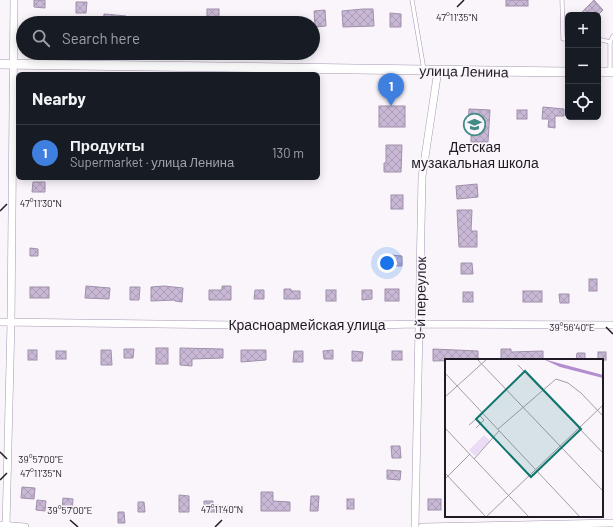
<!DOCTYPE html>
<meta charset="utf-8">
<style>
:root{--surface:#171b24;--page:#242831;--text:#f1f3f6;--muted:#9ea1a6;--line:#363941;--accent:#438b86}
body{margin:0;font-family:Barlow,sans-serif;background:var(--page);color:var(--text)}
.controls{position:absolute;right:12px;top:12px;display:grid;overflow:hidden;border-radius:6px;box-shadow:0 2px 10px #0003}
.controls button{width:36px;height:36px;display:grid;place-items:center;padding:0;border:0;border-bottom:1px solid var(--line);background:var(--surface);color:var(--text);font:20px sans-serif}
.you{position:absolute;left:387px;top:263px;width:14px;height:14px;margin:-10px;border:3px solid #fff;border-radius:50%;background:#1a73e8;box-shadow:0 0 0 6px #1a73e833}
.badge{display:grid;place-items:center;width:26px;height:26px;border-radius:50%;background:var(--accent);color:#fff;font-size:13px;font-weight:700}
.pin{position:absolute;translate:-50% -33px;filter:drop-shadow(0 1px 2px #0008)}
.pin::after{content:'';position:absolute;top:21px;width:14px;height:12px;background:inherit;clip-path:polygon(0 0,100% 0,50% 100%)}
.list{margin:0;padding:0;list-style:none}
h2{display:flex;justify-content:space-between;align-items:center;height:52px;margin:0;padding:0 16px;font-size:17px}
h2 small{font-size:13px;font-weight:400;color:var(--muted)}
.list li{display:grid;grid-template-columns:26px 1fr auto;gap:12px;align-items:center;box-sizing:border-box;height:56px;padding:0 16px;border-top:1px solid var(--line)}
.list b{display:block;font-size:15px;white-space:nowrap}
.list p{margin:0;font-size:13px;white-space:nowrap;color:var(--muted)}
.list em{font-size:13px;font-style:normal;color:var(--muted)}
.icon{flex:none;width:22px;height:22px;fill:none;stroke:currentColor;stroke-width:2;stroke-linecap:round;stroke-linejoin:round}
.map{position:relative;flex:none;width:613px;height:527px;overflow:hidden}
.search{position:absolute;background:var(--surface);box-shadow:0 2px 10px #0003;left:16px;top:16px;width:304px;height:44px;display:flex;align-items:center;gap:10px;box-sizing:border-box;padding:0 14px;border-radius:22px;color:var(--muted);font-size:15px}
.panel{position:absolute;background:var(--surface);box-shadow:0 2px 10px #0003;left:16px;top:72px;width:304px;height:108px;border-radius:6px}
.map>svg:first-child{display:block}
.building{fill:url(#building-cross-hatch);stroke:#9f90ab}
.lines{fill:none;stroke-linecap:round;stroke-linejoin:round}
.lane-casing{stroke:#a898b3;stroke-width:4.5}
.street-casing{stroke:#a898b3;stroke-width:8}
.secondary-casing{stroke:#a898b3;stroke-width:10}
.lane{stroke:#fff;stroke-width:3.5}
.street{stroke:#fff;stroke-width:7}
.secondary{stroke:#fff;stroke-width:9}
.ticks{fill:none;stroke:#201a24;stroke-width:1.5}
.labels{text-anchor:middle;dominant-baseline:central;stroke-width:3;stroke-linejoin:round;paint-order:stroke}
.street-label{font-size:14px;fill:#201a24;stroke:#f9f5fb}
.poi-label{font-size:14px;fill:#201a24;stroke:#f9f5fb}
.inset-road{fill:none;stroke:#a29da5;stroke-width:1}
.view{fill:#0f766e;fill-opacity:0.15;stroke:#0f766e;stroke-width:2}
.inset-edge{fill:none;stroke:#201a24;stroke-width:2}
.ticks-label{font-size:10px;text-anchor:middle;fill:#201a24;stroke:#f9f5fb;stroke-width:3;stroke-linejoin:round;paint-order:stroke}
</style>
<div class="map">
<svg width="613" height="527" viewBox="0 0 613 527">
<defs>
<pattern id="building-cross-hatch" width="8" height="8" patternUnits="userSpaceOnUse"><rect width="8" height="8" fill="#c9b8d5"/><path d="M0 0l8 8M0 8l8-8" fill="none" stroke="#ac9eb7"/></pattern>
</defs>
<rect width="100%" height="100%" fill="#f9f5fb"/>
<g class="building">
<path d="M34,0H45V8L34,7Z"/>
<rect x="506" y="0" width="22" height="6"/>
<path d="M594,0L603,10L598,15H579Z"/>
<path d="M76,2H87L86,13H76Z"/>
<rect x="207" y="9" width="12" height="14"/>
<path d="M363,9H373L374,26L343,27L342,11Z"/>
<path d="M325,10L326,26L315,27L314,11Z"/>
<path d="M390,13L401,14V27H390Z"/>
<path d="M104,14L126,16V23H103Z"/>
<path d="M184,17H192V23H183Z"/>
<rect x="379" y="106" width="26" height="21"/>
<path d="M543,107L564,109V116H555V128L548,127L549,119H542Z"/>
<path d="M469,109L490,110L488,142H471V125H468Z"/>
<rect x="517" y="110" width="10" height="9"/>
<path d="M386,145H402L401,172H384V163H386Z"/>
<path d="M33,182H45V192H32Z"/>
<path d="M477,184L478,197L457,199L456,186Z"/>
<rect x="391" y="195" width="12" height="14"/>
<path d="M457,210H472L471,231H477V247H459Z"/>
<path d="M30,248L38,249V256H30Z"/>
<path d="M390,255L402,256V266H389Z"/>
<path d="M461,263H472L473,274H461Z"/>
<rect x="589" y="279" width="8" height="12"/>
<path d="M86,286L110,288L109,299L85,298Z"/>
<path d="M164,286L183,288L182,302L175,301V300L151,301V287Z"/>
<path d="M222,286H231V300H209V290H222Z"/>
<rect x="30" y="287" width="19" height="11"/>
<path d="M130,287H140L139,300H130Z"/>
<path d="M284,289H291V291H300V299H284Z"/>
<rect x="385" y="289" width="14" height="12"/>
<path d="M255,290H264V299H254Z"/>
<rect x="326" y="290" width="10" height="11"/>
<path d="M362,290H372V299L362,300Z"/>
<rect x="523" y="291" width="19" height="11"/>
<rect x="463" y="292" width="10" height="10"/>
<path d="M559,294H569V303H560Z"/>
<rect x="156" y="348" width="12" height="16"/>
<path d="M180,348L223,349V358L192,359V366L180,365Z"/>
<path d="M124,349H134L133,358H124Z"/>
<path d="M433,349L478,351V360L433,361Z"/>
<path d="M501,349H511V352L543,351V360H501Z"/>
<rect x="28" y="350" width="9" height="10"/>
<path d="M101,350H111L112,365H101Z"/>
<path d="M241,350H266V360L241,362Z"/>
<path d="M333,350V359H324L323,351Z"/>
<rect x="56" y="351" width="10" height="8"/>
<path d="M294,351H303V362H293Z"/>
<path d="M352,351L363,352L362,361H352Z"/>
<rect x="392" y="351" width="10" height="9"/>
<rect x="598" y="352" width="8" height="8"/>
<path d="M577,353H585V360H576Z"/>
<path d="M391,446H400L401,458H392Z"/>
<path d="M387,470L401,471L400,480L387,479Z"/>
<path d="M22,487L35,488L34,499L21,498Z"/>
<path d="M261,492H273V501L290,502V511H261Z"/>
<path d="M179,495L189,496V512H179Z"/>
<path d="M311,496H319L318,511H310Z"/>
<path d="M63,498L73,499L72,511L62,510Z"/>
<rect x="347" y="499" width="7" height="10"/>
<rect x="428" y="499" width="13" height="11"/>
<path d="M37,500L46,501L45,511L36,510Z"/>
<path d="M204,501H213V505L228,506V512H204Z"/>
<path d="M138,502H144L145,512H138Z"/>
<path d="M118,512H124L125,523H118Z"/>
</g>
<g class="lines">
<defs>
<g id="lane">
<path d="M412,0L424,70"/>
<path d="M562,0L563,39H568"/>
<path d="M598,39L610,42"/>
<path d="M610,71V42L613,36"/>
</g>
<g id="street">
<path d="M0,322L322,326L419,324L613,325"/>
<path d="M0,525L25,527"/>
<path d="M6,527L11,322L14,0"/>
<path d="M415,527L422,177L438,70"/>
<path d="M422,527L613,523"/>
</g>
<g id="secondary">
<path d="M0,64L568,72"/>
<path d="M598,72H613"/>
</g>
</defs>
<use href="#lane" class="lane-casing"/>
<use href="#street" class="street-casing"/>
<use href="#secondary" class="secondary-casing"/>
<use href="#lane" class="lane"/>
<use href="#street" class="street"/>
<use href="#secondary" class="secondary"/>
</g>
<path class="ticks" d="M457,7L464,0M0,211L7,204M606,327L613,334M0,452L7,459M0,480L7,473M70,520L78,527M215,527L222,520"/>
<defs>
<symbol id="school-ring" viewBox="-11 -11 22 22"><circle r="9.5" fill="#f9f5fb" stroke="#438b86" stroke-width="1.5"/><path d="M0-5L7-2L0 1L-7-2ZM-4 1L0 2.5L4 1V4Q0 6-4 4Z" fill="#438b86"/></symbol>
</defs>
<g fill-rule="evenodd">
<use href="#school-ring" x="462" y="112" width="25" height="25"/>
</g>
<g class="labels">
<g class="street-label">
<text transform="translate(464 71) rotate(1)">улица Ленина</text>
<text transform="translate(420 298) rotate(-89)">9-й переулок</text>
<text x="307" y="324">Красноармейская улица</text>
</g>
<g class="poi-label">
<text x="475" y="146">Детская<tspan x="475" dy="16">музакальная школа</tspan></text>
</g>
</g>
<g transform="translate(445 359)">
<rect width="158" height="158" fill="#f9f5fb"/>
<path d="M39,76L45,82L30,97L24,91Z" fill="#ebdbf6"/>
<path d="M98,0L158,16V19L115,8Z" fill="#b38dcd"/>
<path class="inset-road" d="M32,0L158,132M73,6L158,94M0,14L135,158M0,38L42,0M24,66L38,54M0,69L84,158M31,69L39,61L35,57M53,70L111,20L123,24L136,34L158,57M29,100L54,72M0,114L41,158M0,120L25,95M41,158L158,46"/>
<path class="view" d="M80,12L136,70L86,118L31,60Z"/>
<rect width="158" height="158" class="inset-edge"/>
</g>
<g class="ticks-label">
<text x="457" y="21">47°11'35"N</text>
<text x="41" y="207">47°11'30"N</text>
<text x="572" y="331">39°56'40"E</text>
<text x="41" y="463">39°57'00"E</text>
<text x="41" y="477">47°11'35"N</text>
<text x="222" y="513">47°11'40"N</text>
<text x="70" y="514">39°57'00"E</text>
</g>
</svg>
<div class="controls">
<button>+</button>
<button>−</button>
<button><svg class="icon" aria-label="locate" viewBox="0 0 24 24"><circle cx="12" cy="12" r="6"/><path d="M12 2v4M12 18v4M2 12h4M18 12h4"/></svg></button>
</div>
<div class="you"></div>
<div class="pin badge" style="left:391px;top:106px;background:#3f7fe0">1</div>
<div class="search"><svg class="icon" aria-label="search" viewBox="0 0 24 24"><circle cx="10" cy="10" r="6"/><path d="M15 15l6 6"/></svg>Search here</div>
<section class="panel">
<h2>Nearby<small></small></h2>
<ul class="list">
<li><span class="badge" style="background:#3f7fe0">1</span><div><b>Продукты</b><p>Supermarket · улица Ленина</p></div><em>130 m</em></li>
</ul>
</section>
</div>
